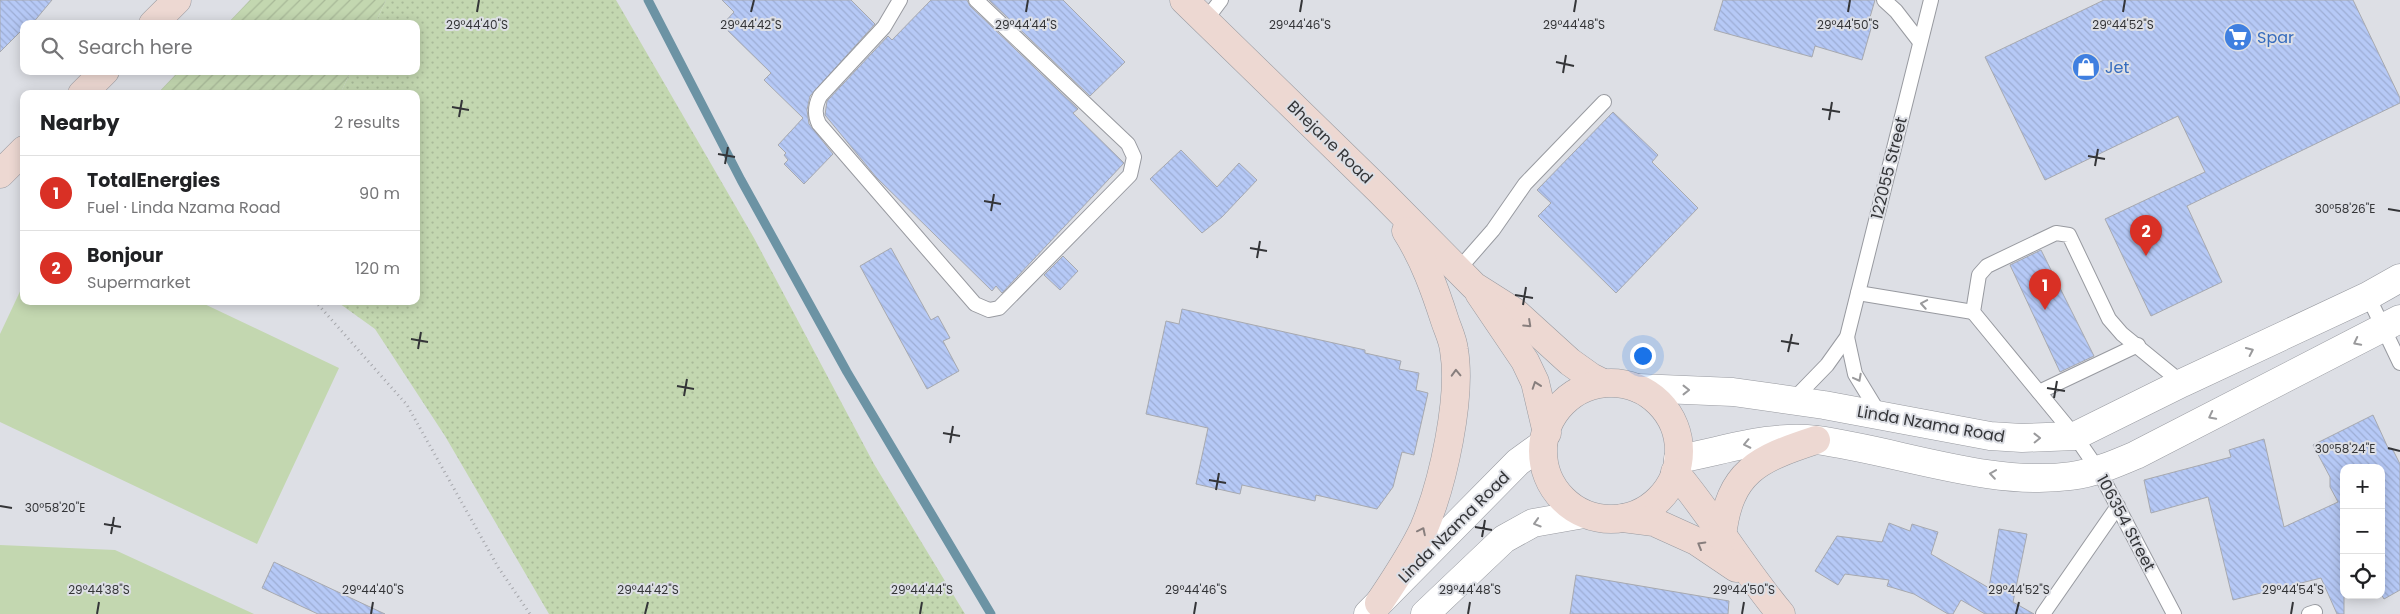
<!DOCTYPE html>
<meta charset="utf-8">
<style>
:root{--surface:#fff;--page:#f2f2f2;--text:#202124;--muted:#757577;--line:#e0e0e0;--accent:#d93025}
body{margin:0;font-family:Poppins,sans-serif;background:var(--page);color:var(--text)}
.controls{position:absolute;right:15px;bottom:15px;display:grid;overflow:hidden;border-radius:10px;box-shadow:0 2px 12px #0003}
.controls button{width:45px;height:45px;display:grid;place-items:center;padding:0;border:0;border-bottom:1px solid var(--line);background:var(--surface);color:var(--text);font:25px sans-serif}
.you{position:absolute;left:1642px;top:355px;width:18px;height:18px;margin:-12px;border:4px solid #fff;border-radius:50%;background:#1a73e8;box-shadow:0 0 0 8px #1a73e833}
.badge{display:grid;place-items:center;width:32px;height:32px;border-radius:50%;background:var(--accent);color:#fff;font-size:16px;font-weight:700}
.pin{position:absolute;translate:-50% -41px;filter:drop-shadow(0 1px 2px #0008)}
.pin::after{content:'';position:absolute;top:26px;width:18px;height:15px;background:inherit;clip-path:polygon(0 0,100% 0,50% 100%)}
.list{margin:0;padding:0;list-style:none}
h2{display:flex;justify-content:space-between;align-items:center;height:65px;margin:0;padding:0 20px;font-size:21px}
h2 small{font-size:16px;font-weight:400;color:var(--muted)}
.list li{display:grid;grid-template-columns:32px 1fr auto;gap:15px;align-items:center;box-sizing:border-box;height:75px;padding:0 20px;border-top:1px solid var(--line)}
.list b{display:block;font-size:19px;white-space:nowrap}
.list p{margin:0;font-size:16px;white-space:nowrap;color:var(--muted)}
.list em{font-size:16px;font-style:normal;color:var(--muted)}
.icon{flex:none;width:28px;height:28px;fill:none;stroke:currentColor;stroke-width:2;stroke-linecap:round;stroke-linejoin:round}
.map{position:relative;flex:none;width:2400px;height:614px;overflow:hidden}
.search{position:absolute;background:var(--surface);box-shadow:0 2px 12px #0003;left:20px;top:20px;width:400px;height:55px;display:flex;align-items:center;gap:12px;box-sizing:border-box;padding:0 18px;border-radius:10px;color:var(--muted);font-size:19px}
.panel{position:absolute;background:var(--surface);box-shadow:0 2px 12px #0003;left:20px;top:90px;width:400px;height:215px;border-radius:10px}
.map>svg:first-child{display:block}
.grass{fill:url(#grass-dots)}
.park{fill:#c3d7b0}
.garden{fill:url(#garden-furrows)}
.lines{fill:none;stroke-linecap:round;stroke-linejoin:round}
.stream{stroke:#6c93a4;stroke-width:9}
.building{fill:url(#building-back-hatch);stroke:#a7a9af}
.lane-casing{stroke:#989aa0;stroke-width:16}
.street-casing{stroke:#989aa0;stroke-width:29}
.secondary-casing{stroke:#989aa0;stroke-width:29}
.path{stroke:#a6a7ac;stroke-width:3;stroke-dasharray:1 4;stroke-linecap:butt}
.lane{stroke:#fff;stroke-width:14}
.street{stroke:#fff;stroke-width:28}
.secondary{stroke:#edd8d2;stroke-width:28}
.oneway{stroke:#9a9a9c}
.oneway2{stroke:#877e7d}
.ticks{fill:none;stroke:#343538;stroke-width:2}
.labels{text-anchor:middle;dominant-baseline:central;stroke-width:4;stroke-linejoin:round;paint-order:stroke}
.shop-label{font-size:16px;fill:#366cbe;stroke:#dddfe5;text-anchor:start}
.street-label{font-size:16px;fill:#343538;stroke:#dddfe5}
.ticks-label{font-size:12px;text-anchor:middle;fill:#343538;stroke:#dddfe5;stroke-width:4;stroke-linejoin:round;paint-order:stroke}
</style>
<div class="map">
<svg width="2400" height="614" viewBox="0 0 2400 614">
<defs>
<pattern id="grass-dots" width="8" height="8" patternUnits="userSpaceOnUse" patternTransform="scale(1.25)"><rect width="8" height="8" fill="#c3d7b0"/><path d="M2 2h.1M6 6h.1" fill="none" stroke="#a8b998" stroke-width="1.8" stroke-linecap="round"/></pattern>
<pattern id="garden-furrows" width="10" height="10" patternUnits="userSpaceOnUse" patternTransform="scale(1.25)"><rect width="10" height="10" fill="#c3d7b0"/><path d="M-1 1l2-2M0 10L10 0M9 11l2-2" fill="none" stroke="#a8b998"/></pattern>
<pattern id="building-back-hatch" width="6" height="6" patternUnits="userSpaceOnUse" patternTransform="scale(1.25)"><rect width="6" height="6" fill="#b6c9f6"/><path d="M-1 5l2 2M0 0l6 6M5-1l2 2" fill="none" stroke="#9dadd4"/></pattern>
</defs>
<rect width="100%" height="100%" fill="#dddfe5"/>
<path class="grass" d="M386,0H616L754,238L874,464L965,614H549L445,436L375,329L336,301H416V94H340L351,71H416V24H375Z"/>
<g class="park">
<path d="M24,283V301H198L339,368L257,544L0,422V334Z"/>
<path d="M0,545L115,550L254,614H0Z"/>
</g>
<g class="garden">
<path d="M250,0H386L375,24H227Z"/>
<path d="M179,71H351L340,94H157Z"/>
</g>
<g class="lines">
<path class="stream" d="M648,0L741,180L847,372L991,614"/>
</g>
<g class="building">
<path d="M0,0H52L32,24H24V28L0,52Z"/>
<path d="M722,0H851L875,24L810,96L807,110L809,124L833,154L804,184L784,164L788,160L784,155L786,153L778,145L803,118L764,80L771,73L722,25L734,12Z"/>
<path d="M931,0H967L970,6L1078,109L1073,113L1124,163L1002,293L996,286L992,291L876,177L825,115L827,101L888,36L892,40Z"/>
<path d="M989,0H1063L1125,62L1090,96Z"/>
<path d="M1723,0H1875L1868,24L1872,25L1862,60L1815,46L1812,57L1714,30Z"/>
<path d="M2104,0H2353L2400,98V103L2187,206L2222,282L2151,316L2105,219L2205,172L2178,116L2045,180L1985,57Z"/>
<path d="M1613,112L1658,155L1652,162L1698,208L1616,293L1538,216L1551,203L1537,190Z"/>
<path d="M1181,150L1217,187L1239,163L1257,180L1222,217L1202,233L1150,179Z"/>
<path d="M891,248L931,320L938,316L950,338L943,341L959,371L927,389L860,266Z"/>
<path d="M2041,250L2094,356L2060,372L2010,265Z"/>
<path d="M1063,256L1078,271L1060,290L1044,275Z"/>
<path d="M1182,309L1365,350V353L1401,361L1399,369L1419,373L1416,390L1428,393L1414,455L1402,452L1393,487L1377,509L1316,495L1315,501L1242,485L1240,494L1196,484L1208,428L1146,414L1166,321L1179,324Z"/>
<path d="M2373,415L2389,450L2392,448L2400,464V590L2384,599L2381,594V468H2344V614H2337L2321,578L2233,600L2208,497L2151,513L2144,480L2231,457L2229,450L2264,439L2284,527L2338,502L2330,487V477L2313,445Z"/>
<path d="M1889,523L1910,531L1912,524L1938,532L1931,554L1989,588L1999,529L2027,534L2013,602L2034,614H1985L1961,600L1953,614H1948L1914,594L1887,586L1889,580L1845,574L1838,585L1815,571L1837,536L1882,542Z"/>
<path d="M274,562L385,614H318L262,588Z"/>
<path d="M1576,575L1729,601L1728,614H1570Z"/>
</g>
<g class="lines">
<defs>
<g id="lane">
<path d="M900,0L884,27L820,96C815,106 814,114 819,124L975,304L989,310L999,308L1130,175L1134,157L1128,144L976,0"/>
<path d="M1884,0L1896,11L1920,42"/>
<path d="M1205,21L1221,0"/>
<path d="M1458,270L1493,230L1525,184L1604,102"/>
<path d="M1858,293L1973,312"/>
<path d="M2368,296L2400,363"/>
<path d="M1847,337L1855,374L1880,415"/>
<path d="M2039,392L2138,345"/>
<path d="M1793,400L1827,365L1847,337L1931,0"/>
<path d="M2043,614L2118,506"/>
<path d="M2174,614L2099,471L2075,436L1973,312L1979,275L1987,266L2056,233L2069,235L2109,319L2122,334L2182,383"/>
<path d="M2309,614L2315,612"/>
</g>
<g id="street">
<path d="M1638,388L1733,392L1824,405L1990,436L2022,438L2075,436L2182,383L2368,296L2400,278"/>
<path d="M1678,459C1724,451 1769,434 1817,440C1898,451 1990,487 2071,476C2094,473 2115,464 2136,455L2400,319"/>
<path d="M1368,614L1518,462L1543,444"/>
<path d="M1425,614L1504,539L1533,523L1584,514"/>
</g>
<g id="secondary">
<path d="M1184,0L1381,192L1474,286L1515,312L1570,362L1591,377L1603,383"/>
<path d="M153,24L177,0"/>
<path d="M82,94L105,71"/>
<path d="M0,174L24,150"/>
<path d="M1479,293L1525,361L1535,382L1547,433"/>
<circle cx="1611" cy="451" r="68"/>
<path d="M1675,472C1713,517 1743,569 1781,614"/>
<path d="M1623,518L1654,522L1696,541L1736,568"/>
<path d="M1722,537C1729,471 1758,459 1816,440"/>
<path d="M1379,603C1395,579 1412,554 1424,528C1443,483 1462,398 1454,350C1453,340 1448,330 1445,321C1435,290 1424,259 1406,231"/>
</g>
</defs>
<use href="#lane" class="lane-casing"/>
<use href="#street" class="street-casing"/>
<use href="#secondary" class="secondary-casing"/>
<path class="path" d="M315,301L407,405L498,567L530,614"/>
<use href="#lane" class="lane"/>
<use href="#street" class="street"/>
<use href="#secondary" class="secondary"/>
</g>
<defs><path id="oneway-chevron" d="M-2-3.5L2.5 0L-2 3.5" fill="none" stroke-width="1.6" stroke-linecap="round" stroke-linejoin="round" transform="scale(1.25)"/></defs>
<g class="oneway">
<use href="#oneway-chevron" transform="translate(1924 304) rotate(-170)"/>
<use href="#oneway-chevron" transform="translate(2357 342) rotate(153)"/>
<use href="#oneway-chevron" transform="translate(2250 351) rotate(-25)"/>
<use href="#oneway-chevron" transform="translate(1858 378) rotate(62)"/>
<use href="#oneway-chevron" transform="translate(1686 390)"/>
<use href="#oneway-chevron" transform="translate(2212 416) rotate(153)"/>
<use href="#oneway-chevron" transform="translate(2037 438) rotate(-1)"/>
<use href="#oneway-chevron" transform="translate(1747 444) rotate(168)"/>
<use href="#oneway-chevron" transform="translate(1993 474) rotate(-172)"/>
<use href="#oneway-chevron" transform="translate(1537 523) rotate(163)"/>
</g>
<g class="oneway2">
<use href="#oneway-chevron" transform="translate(1528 324) rotate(43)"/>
<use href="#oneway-chevron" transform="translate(1456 373) rotate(-92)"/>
<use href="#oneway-chevron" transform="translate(1536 385) rotate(-109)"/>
<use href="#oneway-chevron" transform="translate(1422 531) rotate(-64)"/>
<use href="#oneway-chevron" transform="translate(1701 545) rotate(-150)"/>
</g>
<path class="ticks" d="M477,12L479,0M751,12L754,0M1026,12L1028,0M1300,12L1302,0M1574,12L1576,0M1848,12L1850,0M2123,12L2125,0M1556,62L1574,66M1563,73L1566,55M452,107L469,110M1822,109L1840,112M459,117L462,100M1829,120L1832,102M718,154L735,157M2088,156L2105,159M725,164L728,147M2095,166L2098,149M984,201L1001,204M2388,209L2400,211M991,211L994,194M1250,248L1267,251M1257,258L1260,241M1515,295L1533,298M1523,305L1526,287M411,339L428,342M1781,341L1799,344M418,349L421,332M1788,352L1792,334M677,386L694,389M2047,388L2065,391M684,396L687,379M2054,398L2057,381M943,433L960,436M950,443L953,426M2388,448L2400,451M1209,480L1226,483M1216,490L1219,473M0,506L12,508M104,524L121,527M1475,527L1492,530M111,534L114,517M1482,537L1485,520M97,614L99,602M371,614L373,602M645,614L648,602M920,614L922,602M1194,614L1196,602M1468,614L1470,602M1742,614L1744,602M2016,614L2019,602M2291,614L2293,602"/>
<defs>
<symbol id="supermarket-disc" viewBox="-11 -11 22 22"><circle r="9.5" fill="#3f7fe0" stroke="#dddfe5"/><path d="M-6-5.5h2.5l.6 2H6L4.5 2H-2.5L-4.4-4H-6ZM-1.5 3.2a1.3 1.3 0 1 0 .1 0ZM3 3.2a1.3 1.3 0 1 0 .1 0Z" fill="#fff"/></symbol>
<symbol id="shop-disc" viewBox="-11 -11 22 22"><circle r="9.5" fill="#3f7fe0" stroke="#dddfe5"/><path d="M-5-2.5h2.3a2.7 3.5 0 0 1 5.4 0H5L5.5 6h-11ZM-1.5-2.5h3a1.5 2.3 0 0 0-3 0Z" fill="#fff"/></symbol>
</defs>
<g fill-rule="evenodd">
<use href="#supermarket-disc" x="2222" y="21" width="32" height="32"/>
<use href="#shop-disc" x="2070" y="51" width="32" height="32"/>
</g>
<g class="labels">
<g class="shop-label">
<text x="2257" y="37">Spar</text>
<text x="2105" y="67">Jet</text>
</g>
<g class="street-label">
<text transform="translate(1330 142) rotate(44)">Bhejane Road</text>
<text transform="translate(1889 168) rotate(-76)">122055 Street</text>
<text transform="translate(1931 424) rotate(10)">Linda Nzama Road</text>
<text transform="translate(2126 523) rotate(62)">106354 Street</text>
<text transform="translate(1454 527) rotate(-45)">Linda Nzama Road</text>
</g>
</g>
<g class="ticks-label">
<text x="477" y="29">29°44'40"S</text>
<text x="751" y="29">29°44'42"S</text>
<text x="1300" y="29">29°44'46"S</text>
<text x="1574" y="29">29°44'48"S</text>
<text x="1848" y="29">29°44'50"S</text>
<text x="2123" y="29">29°44'52"S</text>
<text x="1026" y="29">29°44'44"S</text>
<text x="2345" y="213">30°58'26"E</text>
<text x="2345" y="453">30°58'24"E</text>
<text x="55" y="512">30°58'20"E</text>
<text x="99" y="594">29°44'38"S</text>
<text x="373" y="594">29°44'40"S</text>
<text x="648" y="594">29°44'42"S</text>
<text x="922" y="594">29°44'44"S</text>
<text x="1196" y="594">29°44'46"S</text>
<text x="1470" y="594">29°44'48"S</text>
<text x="1744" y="594">29°44'50"S</text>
<text x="2019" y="594">29°44'52"S</text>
<text x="2293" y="594">29°44'54"S</text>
</g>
</svg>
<div class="controls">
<button>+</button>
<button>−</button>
<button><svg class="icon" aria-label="locate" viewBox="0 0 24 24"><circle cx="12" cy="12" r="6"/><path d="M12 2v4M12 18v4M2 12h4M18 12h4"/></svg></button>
</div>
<div class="you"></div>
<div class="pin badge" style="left:2045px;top:310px">1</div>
<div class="pin badge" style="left:2146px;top:256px">2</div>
<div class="search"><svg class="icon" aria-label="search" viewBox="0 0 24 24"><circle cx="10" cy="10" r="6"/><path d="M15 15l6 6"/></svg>Search here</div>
<section class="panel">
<h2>Nearby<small>2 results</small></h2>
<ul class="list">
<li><span class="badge">1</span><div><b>TotalEnergies</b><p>Fuel · Linda Nzama Road</p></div><em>90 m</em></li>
<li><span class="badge">2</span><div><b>Bonjour</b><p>Supermarket</p></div><em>120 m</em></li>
</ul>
</section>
</div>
